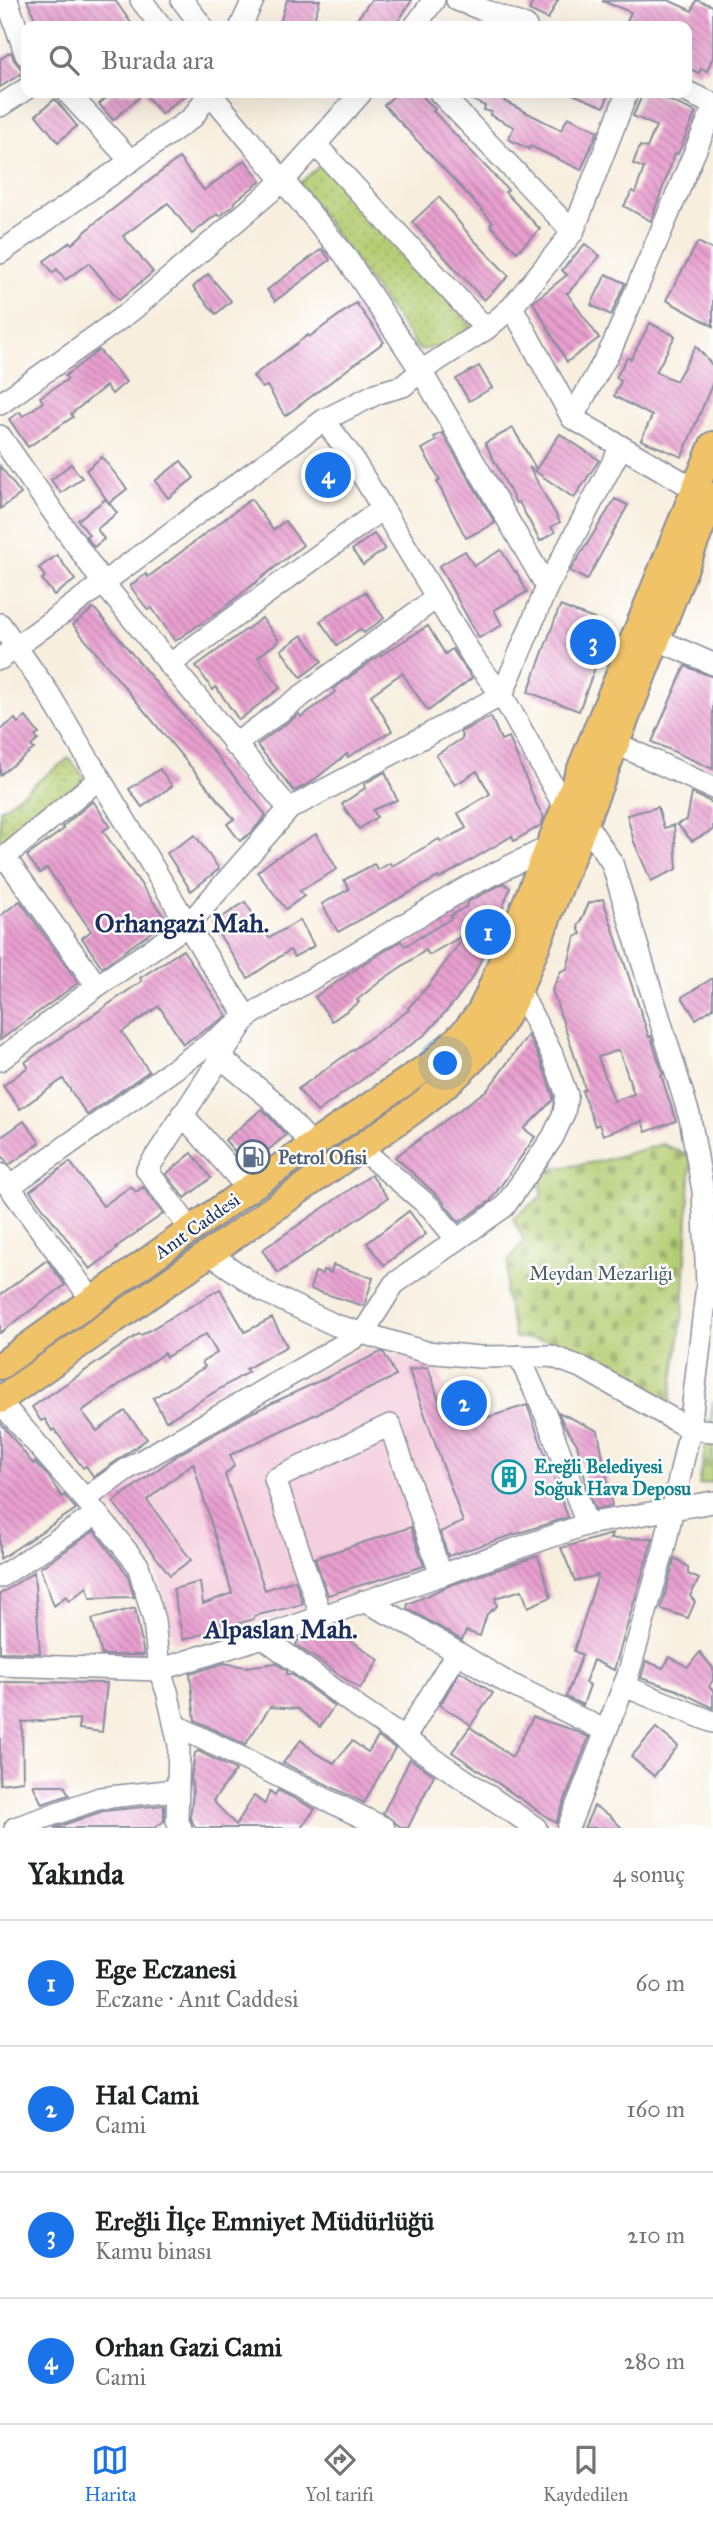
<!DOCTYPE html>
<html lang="tr">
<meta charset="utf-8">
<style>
:root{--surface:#fff;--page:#f6f6f6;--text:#202124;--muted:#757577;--line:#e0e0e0;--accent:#1a73e8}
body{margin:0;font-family:"IM FELL Great Primer",serif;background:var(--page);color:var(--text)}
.you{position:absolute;left:446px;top:1064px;width:24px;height:24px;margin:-18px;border:5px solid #fff;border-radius:50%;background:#1a73e8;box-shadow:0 0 0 10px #1a73e833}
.badge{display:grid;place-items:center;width:46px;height:46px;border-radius:50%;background:var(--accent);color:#fff;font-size:23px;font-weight:700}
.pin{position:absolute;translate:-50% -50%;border:4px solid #fff;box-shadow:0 2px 7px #0006}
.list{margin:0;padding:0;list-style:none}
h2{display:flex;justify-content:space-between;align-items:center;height:91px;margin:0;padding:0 28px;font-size:30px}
h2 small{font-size:23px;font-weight:400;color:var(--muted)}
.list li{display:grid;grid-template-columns:46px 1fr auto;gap:21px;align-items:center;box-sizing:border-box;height:126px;padding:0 28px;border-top:2px solid var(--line)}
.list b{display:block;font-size:26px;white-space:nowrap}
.list p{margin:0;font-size:23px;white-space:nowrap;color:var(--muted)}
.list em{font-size:23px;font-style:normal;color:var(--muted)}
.icon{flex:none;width:38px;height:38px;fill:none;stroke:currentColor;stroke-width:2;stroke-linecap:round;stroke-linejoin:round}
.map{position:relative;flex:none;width:713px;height:1828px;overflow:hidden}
.search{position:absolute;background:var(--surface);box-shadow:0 7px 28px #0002;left:21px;right:21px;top:21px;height:77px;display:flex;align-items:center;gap:18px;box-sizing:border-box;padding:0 24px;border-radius:14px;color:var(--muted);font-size:26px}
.sheet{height:595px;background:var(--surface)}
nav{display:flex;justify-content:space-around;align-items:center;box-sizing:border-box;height:98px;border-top:2px solid var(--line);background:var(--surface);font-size:19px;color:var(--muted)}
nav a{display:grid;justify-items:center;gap:4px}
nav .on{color:var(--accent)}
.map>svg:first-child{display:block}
.built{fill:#f4cfdd}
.cemetery{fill:url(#cemetery-stones);stroke:#687e68;stroke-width:2}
.park{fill:url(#park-dots);stroke:#687e68;stroke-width:2}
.building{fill:url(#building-back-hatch);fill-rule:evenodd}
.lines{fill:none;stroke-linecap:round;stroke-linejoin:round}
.minor-casing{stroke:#898e9e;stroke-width:24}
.major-casing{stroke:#898e9e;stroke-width:30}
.minor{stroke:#fff;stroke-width:21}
.major{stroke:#f1c369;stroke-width:26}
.labels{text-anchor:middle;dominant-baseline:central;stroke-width:5;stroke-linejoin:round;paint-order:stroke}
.service-label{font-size:19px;font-weight:bold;fill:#4e5e75;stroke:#fff;text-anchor:start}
.street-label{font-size:19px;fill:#1b2f5e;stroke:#fff}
.park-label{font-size:19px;fill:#495e64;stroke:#fff}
.culture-label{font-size:19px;font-weight:bold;fill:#0d838f;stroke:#fff;text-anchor:start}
.district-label{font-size:26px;font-weight:bold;fill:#1b2f5e;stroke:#fff}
</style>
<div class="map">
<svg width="713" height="1828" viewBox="0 0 713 1828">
<defs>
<pattern id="cemetery-stones" width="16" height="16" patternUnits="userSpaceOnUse" patternTransform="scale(1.75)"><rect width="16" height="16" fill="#b4cc71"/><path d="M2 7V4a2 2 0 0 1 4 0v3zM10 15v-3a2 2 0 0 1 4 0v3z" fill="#92a660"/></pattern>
<pattern id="park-dots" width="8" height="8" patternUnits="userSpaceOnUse" patternTransform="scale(1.75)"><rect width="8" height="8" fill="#b4cc71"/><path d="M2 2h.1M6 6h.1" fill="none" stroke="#92a660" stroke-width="1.8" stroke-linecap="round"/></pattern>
<pattern id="building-back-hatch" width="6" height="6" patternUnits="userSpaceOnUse" patternTransform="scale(1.75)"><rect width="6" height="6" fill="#e99fcf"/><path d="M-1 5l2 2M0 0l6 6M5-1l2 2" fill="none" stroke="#bc82ab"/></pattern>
</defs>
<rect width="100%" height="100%" fill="#fff"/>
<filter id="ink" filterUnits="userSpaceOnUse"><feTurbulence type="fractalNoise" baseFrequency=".0143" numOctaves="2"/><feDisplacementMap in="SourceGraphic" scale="14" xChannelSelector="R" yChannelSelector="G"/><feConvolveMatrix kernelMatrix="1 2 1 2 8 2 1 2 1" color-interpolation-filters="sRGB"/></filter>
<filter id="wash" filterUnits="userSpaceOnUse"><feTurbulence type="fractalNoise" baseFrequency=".00686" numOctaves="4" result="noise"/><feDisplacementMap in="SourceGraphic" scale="28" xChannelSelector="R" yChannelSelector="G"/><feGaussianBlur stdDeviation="1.57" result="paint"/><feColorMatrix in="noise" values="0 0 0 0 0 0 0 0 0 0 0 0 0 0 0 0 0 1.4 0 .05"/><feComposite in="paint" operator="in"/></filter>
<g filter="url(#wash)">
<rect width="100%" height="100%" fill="#f7eedd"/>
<path class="built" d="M362,1348L437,1363L496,1549L362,1590L223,1636L174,1643L157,1567L101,1496L211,1426Z"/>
<g class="cemetery">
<path d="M662,1144L691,1157L683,1313L670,1403L547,1340L515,1338L505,1294L509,1260L524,1241L513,1218L542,1196L540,1171L601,1161Z"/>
<path d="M713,1401V1482L699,1485Z"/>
</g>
<g class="park">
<path d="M323,163L472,326L452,345L419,350L299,184Z"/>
<path d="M69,758L86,779L0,849V810Z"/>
</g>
<g id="blocks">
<g class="building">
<path d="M27,0H115L133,26H38Z"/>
<path d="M287,0H320L312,26H279Z"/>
<path d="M371,0H412L395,26H358L362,21L358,18Z"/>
<path d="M534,0H558L548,19L529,10Z"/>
<path d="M668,0L692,11L696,0L713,6V57L707,71L701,69L699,73L687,68V26H625L631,12L602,1Z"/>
<path d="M11,52L14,60L24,72L0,87V59Z"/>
<path d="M112,93H188L161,114L144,93L113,120L99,104Z"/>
<path d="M397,93H419L435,109L433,111L508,190L505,192L540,229L517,252L490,225L493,222L384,105Z"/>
<path d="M458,93H508L504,101L561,130L568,117L598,131L581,170L530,146L529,149L508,139L514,127L490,115L491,112L484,110L485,106Z"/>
<path d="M570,93H609L604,107Z"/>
<path d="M643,93H652L696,112L678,154L675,153L651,221L624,206L632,191L635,193L644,168L633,164L640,146L647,148L656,126L633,116Z"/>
<path d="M55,99L77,126L58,142L36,115Z"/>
<path d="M179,158L204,190L245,160L261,181L234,202L235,204L220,216L217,214L192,234L168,203L123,236L153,272L119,300L89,263L65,280L57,269L53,273L44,261L70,242L72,244L96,222Z"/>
<path d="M439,197L471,237L509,276L484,300L412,222Z"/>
<path d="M698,242L713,250V326L666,300Z"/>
<path d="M585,244L600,256L568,293L566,292L599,338L567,362L533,302L567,275L562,270Z"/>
<path d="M322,249L330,260L275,301L267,290Z"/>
<path d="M208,274L231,301L216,314L193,287Z"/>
<path d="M606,274L625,283L611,315L591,305Z"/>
<path d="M356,303L384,342L285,416L267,386L262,388L253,376L308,335L309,337Z"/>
<path d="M650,323L675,336L656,372L676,381L696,346L713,366V382L682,457L641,440L652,416L614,396L621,381L616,378L627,357L631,359Z"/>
<path d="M99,350L126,382L112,394L106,386L71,414L73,417L28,447L9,419L20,412L23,416L43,402L40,397L68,379L65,376Z"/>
<path d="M479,366L492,388L469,401L456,379Z"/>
<path d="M513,428L536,469L560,434L599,460L574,498L529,467L560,522L551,527L555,532L540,541L519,502L516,503L485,443Z"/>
<path d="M442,433L495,523L466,538L437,482L440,480L422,449L436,441L434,437Z"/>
<path d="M320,455L349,479L336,496L306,473Z"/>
<path d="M102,457L127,489L109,503L86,470Z"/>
<path d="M181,461L194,478L168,498L155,481Z"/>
<path d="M71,464L82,478L61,493L51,480Z"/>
<path d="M0,466L21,494L0,509Z"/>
<path d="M106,499L117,513L97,529L104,539L94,547L86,536L89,535L78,520Z"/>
<path d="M251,499L273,530L285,521L303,545L221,610L175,641L152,608L148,610L130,586L146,574L148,577Z"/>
<path d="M615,499L628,505L587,580L570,571Z"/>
<path d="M374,534L385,549L363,565L352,550Z"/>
<path d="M501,550L515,572L516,571L527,592L494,610L502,625L479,638L439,566L465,551L474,566Z"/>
<path d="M57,555L75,580L54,595L42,579L45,577L39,568Z"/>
<path d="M365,592L384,618L364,633L360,629L337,645L320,621Z"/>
<path d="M560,606L594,619L592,623L609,629L579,711L528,692Z"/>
<path d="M94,608L266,815L252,832L240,841L227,824L234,819L73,625Z"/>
<path d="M262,618L279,641L258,657L280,688L239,720L216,687L213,690L196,666Z"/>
<path d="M428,626L445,654L452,649L472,678L428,711L402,673L371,695L392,731L348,757L347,754L310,783L294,791L257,745L299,714L301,717L335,692L333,689L373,660Z"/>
<path d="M302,635L322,661L301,677L281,650Z"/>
<path d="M685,666L713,677V769L652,742Z"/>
<path d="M26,717L39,734L35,736L38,740L31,746L34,749L0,775V730L15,719L18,723Z"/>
<path d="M491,717L501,740L509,737L536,803L544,817L541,825L514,841L512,836L439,879L438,877L338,932L322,904L349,889L344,880L374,864L378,870L390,863L392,866L439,839L441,842L466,828L458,813L490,794L477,771L455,785L436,755L463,738L460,732Z"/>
<path d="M160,769L172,786L142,807L129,789Z"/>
<path d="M385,772L397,800L373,810L377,817L359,829L342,804L365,788L364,784Z"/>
<path d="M692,793L713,803V830L692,841L677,824L687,820Z"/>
<path d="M93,801L110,826L103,831L167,921L102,967L82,938L91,931L47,868L40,873L27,856L64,829L62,827Z"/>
<path d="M658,807L664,828L674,825L677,869L651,881L634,842L627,815Z"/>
<path d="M316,834L337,869L300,891L304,896L286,909L257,872L274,859Z"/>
<path d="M195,835L219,869L191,891L167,853Z"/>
<path d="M504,883L510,888L493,933L474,975L456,1000L426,1034L317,1112L298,1089L409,1010L408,1008L428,986L467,933L429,955L426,950L382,980L357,1000L359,1002L332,1021L315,997L365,963L401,941L405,946L452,918L450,916L467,906L466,904L469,901Z"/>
<path d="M603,899L649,1037L651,1036L655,1050L663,1074L661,1075L676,1121L646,1132L642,1121L603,1135L599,1124L595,1126L582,1091L585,1089L581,1075L552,990L561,971L567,969L575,937L581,934L578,927L589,903ZM619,1050L634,1094L614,1101L598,1057Z"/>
<path d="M20,901L78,983L0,1040V916Z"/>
<path d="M245,902L269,938L300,920L314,946L294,957L290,950L248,978L212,924Z"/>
<path d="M183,950L227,1016L183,1044L159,1006L122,1032L149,1071L87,1115L63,1079L20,1109L3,1086L28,1067L25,1062L142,981L140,978Z"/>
<path d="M713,978V1008L696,1019L682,997Z"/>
<path d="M528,1035L540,1059L553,1096V1100L524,1129L535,1137L490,1201L459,1222L440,1198L395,1157L488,1089Z"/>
<path d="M262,1109L286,1135L248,1167L225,1140Z"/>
<path d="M24,1121L40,1143L9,1165L0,1153V1138Z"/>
<path d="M192,1153L211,1178L185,1198L166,1174Z"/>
<path d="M70,1162L103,1206L131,1186L136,1192L143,1187L163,1214L116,1247L117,1249L90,1269L30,1191Z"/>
<path d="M371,1175L388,1198L278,1273L262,1250Z"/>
<path d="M409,1211L426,1234L384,1265L367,1243Z"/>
<path d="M47,1260L65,1285L0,1333V1295Z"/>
<path d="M333,1265L373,1278L364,1306L310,1289L315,1272L322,1274L323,1270L331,1273Z"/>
<path d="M220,1289L245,1332L272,1318L287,1346L246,1369L248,1372L166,1421L153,1398L205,1367L202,1362L217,1353L206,1334L166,1357L164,1353L82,1411L97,1431L125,1411L147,1439L94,1477L86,1466L83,1468L54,1429L52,1431L45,1419L41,1421L32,1407L139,1334L141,1335Z"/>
<path d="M381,1352L384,1353L396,1376L230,1455L234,1466L225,1475L265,1590L295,1580L303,1604L254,1616V1619L183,1640L173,1589L200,1582L203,1604L232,1593L193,1463L147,1500L191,1560L170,1575L113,1502L176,1456L251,1413Z"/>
<path d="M428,1367L443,1413L461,1384L483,1398L464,1425L527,1405L568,1517L448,1556L440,1532L463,1522L409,1370Z"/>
<path d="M558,1412L598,1431L612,1506L595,1509L587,1487L577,1444L564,1425Z"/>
<path d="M0,1422L33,1464L35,1462L48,1476L62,1497L64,1495L76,1509L0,1559Z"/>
<path d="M411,1527L424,1566L328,1595L315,1558Z"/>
<path d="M94,1531L127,1574L134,1597L90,1598L87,1587L69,1601L66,1596L54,1606L40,1568Z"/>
<path d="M612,1534L610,1539L653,1538L614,1670L593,1660L585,1683L590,1685L583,1705L566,1697L582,1655L574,1651L598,1575L575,1581L561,1548Z"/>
<path d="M538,1556L551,1597L528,1607L522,1590L495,1598L497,1606L487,1614L480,1636L466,1631L462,1640L407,1608L408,1604L448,1586Z"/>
<path d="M675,1558L688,1567V1574L699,1579L690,1596L695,1602L688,1618L661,1609Z"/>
<path d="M34,1572L40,1653L0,1652V1594Z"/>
<path d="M135,1608L144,1655H102L92,1619Z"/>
<path d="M332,1627L379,1660L360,1689L296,1645L299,1638Z"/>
<path d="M700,1652L713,1668V1680L709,1687L713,1690V1708L677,1690L641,1678L646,1661L663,1668L670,1657L688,1667Z"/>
<path d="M224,1663L246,1667L276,1663L287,1671V1674H291L334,1706L320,1727L298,1709L270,1707L245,1745L195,1720L190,1674Z"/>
<path d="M460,1671L493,1693L471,1725L440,1705Z"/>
<path d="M0,1682L107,1683L102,1732L79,1729V1719L22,1722L23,1781L0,1784Z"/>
<path d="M533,1717L573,1730L589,1737L556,1823L452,1752L470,1727L512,1757Z"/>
<path d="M656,1728L678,1746L654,1776L631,1757Z"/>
<path d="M378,1737L395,1748L364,1803L283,1763L301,1740L315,1753L334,1763L352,1741L368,1752Z"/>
<path d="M198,1751L236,1770L213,1801L236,1825L254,1796L265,1804L270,1791L275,1795L278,1790L315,1809L301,1828H196L190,1818L193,1793L191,1777L195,1753Z"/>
<path d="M410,1759L434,1775L408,1828H402L383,1813Z"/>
<path d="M33,1785H64L69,1795L42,1804Z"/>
<path d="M164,1805V1821L154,1828H54L103,1811Z"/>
<path d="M594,1806L609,1815L622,1828H584Z"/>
</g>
</g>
</g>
<g filter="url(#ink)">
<use href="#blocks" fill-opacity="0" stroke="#898e9e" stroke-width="2"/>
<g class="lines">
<defs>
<g id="minor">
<path d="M7,0L26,55"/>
<path d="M141,0L161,26"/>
<path d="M182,0L202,26"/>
<path d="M457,0L526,26"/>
<path d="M241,26L253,0"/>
<path d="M415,26L434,0"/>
<path d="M687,92L713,104"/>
<path d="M68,93L131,161"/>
<path d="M210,93L344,254L421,371L547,587"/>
<path d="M440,93L573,232"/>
<path d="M0,106L26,89"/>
<path d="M316,145L486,329"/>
<path d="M0,253L193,117L209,93"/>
<path d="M512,307L572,418L695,489"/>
<path d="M0,404L131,311L284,180L361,93"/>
<path d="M572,418L612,347L713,109"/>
<path d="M324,420L349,453L474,659L502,695L565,808L584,821L612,863L690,1118L703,1191L707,1285L690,1429L664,1549L628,1675L568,1828"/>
<path d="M0,436L103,583L289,809"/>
<path d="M0,624L49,694L210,962L247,1017L9,1187"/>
<path d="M656,639L713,664"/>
<path d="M0,659L324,420L378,393L403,386L421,371L486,329L512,307L573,232L627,93"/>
<path d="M169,665L382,509"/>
<path d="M615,743L713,788"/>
<path d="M234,745L436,598"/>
<path d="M0,861L100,778"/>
<path d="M97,986L188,925L289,809L502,695L547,587L621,447"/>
<path d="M220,1057L271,1099L313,1146"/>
<path d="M0,1060L97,986L5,857"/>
<path d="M182,1114L248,1189"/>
<path d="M360,1148L431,1208L457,1240"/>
<path d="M0,1174L92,1300"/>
<path d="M191,1230L147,1170L247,1017L471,885L549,847"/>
<path d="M210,1254L263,1291L335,1325L426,1352L480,1357L551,1356L583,1368L690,1429L713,1431"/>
<path d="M519,1356L547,1418L587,1524"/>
<path d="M0,1402L85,1499L138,1565L154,1620L159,1670L167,1691L179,1745L177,1821L181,1828"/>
<path d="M85,1499L127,1469L363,1333L394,1284L504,1207L553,1137L564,1113L567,1095L552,1054L518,988"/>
<path d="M0,1577L97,1514"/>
<path d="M364,1601L415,1627L506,1682L606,1731"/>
<path d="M321,1616L275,1479L390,1425L441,1575"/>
<path d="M263,1637L360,1709L536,1828"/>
<path d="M0,1665L159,1670L263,1637L587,1524L713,1502"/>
<path d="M624,1686L713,1722"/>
<path d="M175,1725L384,1828"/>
<path d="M404,1739L457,1652"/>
<path d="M15,1828L100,1798L177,1790"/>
</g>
<g id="major">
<path d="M0,1366L248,1189L433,1063L466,1030L480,1012L488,996L713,445"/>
<path d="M0,1400L414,1110C444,1087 474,1063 496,1032C514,1006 525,973 537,944L713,496"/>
</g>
</defs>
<use href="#minor" class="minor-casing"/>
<use href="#major" class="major-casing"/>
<use href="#minor" class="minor"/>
<use href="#major" class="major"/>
</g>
</g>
<defs>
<symbol id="fuel-ring" viewBox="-11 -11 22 22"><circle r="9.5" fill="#fff" stroke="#5c6f8a" stroke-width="1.5"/><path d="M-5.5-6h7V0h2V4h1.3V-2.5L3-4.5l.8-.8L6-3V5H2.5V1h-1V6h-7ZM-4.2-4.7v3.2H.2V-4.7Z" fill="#5c6f8a"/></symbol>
<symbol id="building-ring" viewBox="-11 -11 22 22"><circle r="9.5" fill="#fff" stroke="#0f9aa8" stroke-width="1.5"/><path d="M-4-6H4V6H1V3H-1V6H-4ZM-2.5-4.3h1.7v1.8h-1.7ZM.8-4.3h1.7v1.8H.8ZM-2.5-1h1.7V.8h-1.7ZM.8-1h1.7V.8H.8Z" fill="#0f9aa8"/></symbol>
</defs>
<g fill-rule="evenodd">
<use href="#fuel-ring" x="234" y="1138" width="38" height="38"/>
<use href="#building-ring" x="490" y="1458" width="38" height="38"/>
</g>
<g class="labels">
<g class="service-label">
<text x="278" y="1157">Petrol Ofisi</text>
</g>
<g class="street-label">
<text transform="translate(197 1226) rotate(-35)">Anıt Caddesi</text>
</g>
<g class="park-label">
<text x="601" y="1273">Meydan Mezarlığı</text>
</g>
<g class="culture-label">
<text x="534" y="1466">Ereğli Belediyesi<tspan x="534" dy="22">Soğuk Hava Deposu</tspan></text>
</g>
<g class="district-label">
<text x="182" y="923">Orhangazi Mah.</text>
<text x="281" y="1629">Alpaslan Mah.</text>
</g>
</g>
</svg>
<div class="you"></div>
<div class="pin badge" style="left:488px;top:932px">1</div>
<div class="pin badge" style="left:464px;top:1403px">2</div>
<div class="pin badge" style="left:593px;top:642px">3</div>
<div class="pin badge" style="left:328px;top:475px">4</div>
<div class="search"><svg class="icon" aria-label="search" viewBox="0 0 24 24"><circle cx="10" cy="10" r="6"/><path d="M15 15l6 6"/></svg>Burada ara</div>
</div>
<section class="sheet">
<h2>Yakında<small>4 sonuç</small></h2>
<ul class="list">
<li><span class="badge">1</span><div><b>Ege Eczanesi</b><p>Eczane · Anıt Caddesi</p></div><em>60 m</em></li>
<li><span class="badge">2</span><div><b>Hal Cami</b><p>Cami</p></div><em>160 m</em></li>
<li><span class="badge">3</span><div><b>Ereğli İlçe Emniyet Müdürlüğü</b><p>Kamu binası</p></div><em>210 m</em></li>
<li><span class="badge">4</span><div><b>Orhan Gazi Cami</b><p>Cami</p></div><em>280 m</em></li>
</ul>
</section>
<nav>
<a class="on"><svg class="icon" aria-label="map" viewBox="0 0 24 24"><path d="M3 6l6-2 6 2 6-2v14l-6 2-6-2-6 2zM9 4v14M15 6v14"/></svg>Harita</a>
<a><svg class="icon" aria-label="directions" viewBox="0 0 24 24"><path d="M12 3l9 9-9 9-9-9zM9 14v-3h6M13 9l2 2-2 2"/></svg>Yol tarifi</a>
<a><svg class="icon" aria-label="saved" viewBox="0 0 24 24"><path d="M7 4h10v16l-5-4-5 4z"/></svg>Kaydedilen</a>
</nav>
